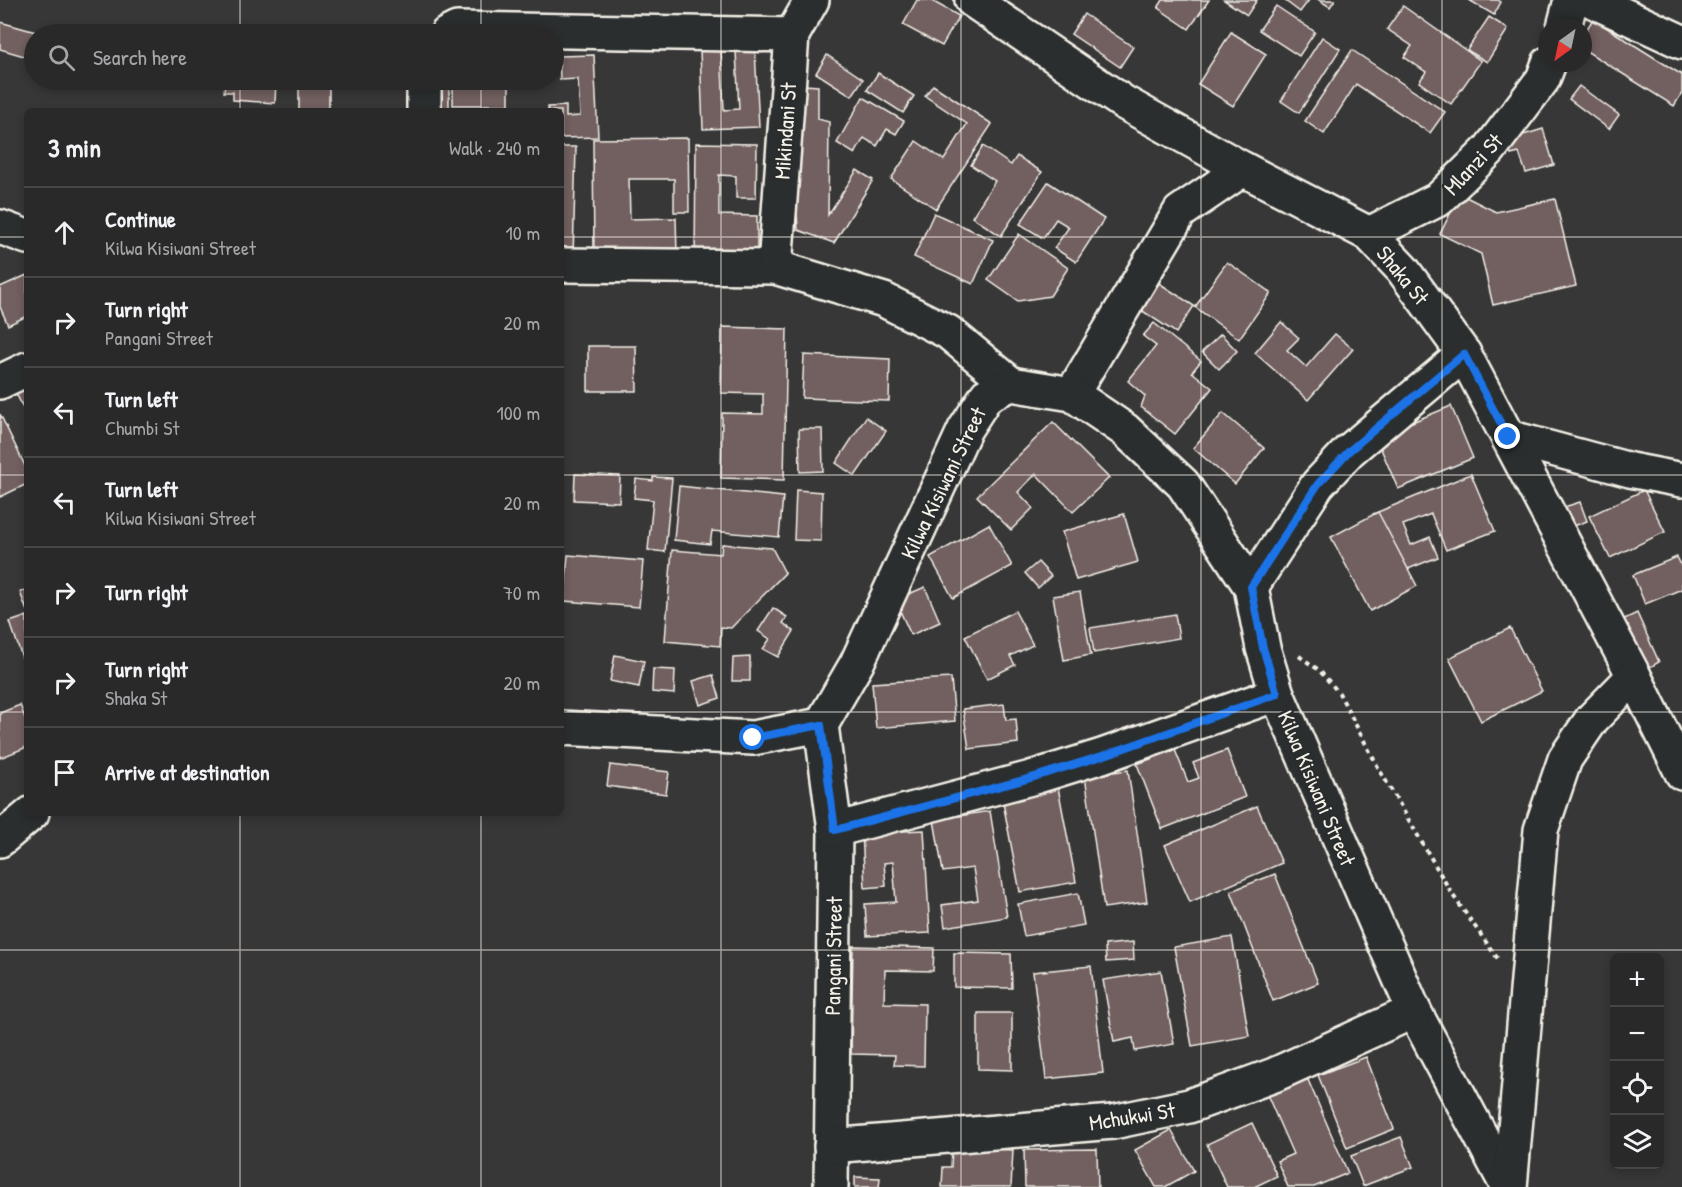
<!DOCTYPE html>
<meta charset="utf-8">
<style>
:root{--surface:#2a292a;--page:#323132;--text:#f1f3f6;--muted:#a5a6a8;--line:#464547}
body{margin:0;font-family:"Patrick Hand",sans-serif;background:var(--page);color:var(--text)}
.controls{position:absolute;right:18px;bottom:18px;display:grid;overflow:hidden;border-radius:9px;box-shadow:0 3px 9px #0003}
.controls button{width:54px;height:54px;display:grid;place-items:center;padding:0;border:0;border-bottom:2px solid var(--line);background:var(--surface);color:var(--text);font:30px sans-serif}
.compass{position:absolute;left:1538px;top:18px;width:54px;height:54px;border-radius:50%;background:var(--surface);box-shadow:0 3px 9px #0003;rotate:213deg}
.stop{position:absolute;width:18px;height:18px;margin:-14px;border:4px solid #1a73e8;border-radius:50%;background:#fff}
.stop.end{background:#1a73e8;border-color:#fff;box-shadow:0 2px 6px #0008}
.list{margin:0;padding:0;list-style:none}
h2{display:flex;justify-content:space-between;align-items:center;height:78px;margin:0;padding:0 24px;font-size:26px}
h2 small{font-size:20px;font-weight:400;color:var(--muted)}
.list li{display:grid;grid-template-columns:39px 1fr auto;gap:18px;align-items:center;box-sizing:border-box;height:90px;padding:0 24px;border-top:2px solid var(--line)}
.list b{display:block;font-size:22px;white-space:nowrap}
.list p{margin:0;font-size:20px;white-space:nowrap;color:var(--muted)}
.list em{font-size:20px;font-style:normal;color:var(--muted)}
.icon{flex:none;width:33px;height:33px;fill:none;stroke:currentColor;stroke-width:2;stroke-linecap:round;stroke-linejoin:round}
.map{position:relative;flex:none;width:1682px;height:1187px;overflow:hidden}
.search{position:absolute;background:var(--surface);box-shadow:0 3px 9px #0003;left:24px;top:24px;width:540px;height:66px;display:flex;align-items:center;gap:15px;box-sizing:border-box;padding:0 21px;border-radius:33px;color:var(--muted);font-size:22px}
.panel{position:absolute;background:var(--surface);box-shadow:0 3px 9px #0003;left:24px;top:108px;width:540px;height:708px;border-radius:9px}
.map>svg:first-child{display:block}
.building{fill:#725f5f;stroke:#f4f1e8;stroke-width:1.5}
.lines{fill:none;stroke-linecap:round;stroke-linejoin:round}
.minor-casing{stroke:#f4f1e8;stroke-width:38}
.path{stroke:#f4f1e8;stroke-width:4;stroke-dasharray:4.5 4.5;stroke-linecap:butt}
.minor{stroke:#2a2d2e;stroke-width:33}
.route{stroke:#1a73e8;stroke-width:8}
.grid{fill:none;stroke:#f4f1e8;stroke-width:1.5;stroke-opacity:0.55}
.labels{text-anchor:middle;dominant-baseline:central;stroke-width:5;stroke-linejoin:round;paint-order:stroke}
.street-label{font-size:22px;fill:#f4f1e8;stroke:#2a2d2e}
</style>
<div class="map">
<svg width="1682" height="1187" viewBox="0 0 1682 1187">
<rect width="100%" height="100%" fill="#383738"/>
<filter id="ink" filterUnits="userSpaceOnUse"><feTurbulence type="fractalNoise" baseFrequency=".0167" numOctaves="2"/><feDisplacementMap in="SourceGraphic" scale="12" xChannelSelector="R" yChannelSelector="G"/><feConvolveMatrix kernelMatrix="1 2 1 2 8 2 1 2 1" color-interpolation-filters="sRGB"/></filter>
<g filter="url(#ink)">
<g class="building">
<path d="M917,0H930L959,16L942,46L903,25Z"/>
<path d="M1163,0H1209L1189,29L1158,8Z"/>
<path d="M1224,0H1257L1247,15Z"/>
<path d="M1284,0H1309L1300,12Z"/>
<path d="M1319,0H1335L1330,7Z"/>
<path d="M1469,0H1498L1501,2L1494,15Z"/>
<path d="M1276,6L1315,32L1299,56L1259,30Z"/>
<path d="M1403,6L1481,61L1451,104L1419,82L1426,72L1404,57L1412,46L1387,29Z"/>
<path d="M1084,14L1133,47L1120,67L1071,34Z"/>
<path d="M1489,17L1508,29L1487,62L1467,50Z"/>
<path d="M1593,19L1682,75V93L1674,106L1583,49V35Z"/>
<path d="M0,22L43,34H34V59L0,49Z"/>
<path d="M1231,32L1266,54L1233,106L1198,84Z"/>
<path d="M1322,37L1340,49L1299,113L1281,101Z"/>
<path d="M721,49L724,110L739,109L736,51L755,50L759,127L703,129L700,50Z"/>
<path d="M1352,50L1445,112L1430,133L1356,84L1324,134L1305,121Z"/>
<path d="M594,55L598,137L561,138V111H548V107L566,106V117L580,116L578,79L560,80L559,56Z"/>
<path d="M827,55L863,79L852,96L816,73Z"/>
<path d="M878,73L914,96L903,113L867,90Z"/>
<path d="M212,80H276L275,103L233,100V92H224L225,84L212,83Z"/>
<rect x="299" y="80" width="30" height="31"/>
<rect x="453" y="80" width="56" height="25"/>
<path d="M790,84L818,86V119L829,122L828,215L857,170L873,180L834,243L798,230Z"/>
<rect x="426" y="85" width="23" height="26"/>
<path d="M933,85L992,124L936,209L891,179L916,141L944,160L967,124L925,96Z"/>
<path d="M1579,86L1619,115L1609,129L1569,99Z"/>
<path d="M863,97L904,121L896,134L887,129L877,146L864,138L855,154L837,143Z"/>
<path d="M1543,129L1554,165L1526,173L1519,153L1511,155L1507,140Z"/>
<path d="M688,138L689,212H674V179H629L630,219L676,218L677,255L594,256L593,139Z"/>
<path d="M696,143L757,144L756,198H736V176L719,175V215L757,216V261L695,260Z"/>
<path d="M983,146L1011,165L1017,156L1042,172L1001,236L972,217L995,181L971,165Z"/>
<path d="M561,147H576L573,257L561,256Z"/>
<path d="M1048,182L1104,219L1076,262L1054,248L1069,227L1056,219L1043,238L1020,224Z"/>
<path d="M1460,194L1496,212L1555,199L1576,286L1493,305L1481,254L1440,234Z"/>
<path d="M934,213L993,240L973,284L914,257Z"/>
<path d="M1019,234L1068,268L1050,296L1018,301L988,280Z"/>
<path d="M1227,262L1271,293L1239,339L1195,307Z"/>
<path d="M27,275V316L8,325L0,307V287Z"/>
<path d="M1159,283L1194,306L1176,333L1141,310Z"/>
<path d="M1281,322L1299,338L1287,350L1306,367L1335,334L1353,349L1308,400L1255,353Z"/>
<path d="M1154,323L1201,361L1192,372L1212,388L1175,434L1141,407L1145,396L1128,381L1156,346L1143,336Z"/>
<path d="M722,327L787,329L784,480L721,478L722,413L763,414V394L721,393Z"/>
<path d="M1221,334L1237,351L1219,369L1202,352Z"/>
<path d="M588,346H636L637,391H588Z"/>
<path d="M804,355L890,359L889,401L802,398Z"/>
<path d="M27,383V416L14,389Z"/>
<path d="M1451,406L1473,458L1398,489L1376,437Z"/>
<path d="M1223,413L1264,448L1235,484L1193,448Z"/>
<path d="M0,414L27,470V484L0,497Z"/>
<path d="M866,417L886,431L855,476L836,463Z"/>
<path d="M1053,422L1109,478L1073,512L1036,474L1018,492L1033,508L1011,530L977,496Z"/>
<path d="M799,429H822L823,471L800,472Z"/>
<path d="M575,474L620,476L619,502L574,500Z"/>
<path d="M1471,474L1495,531L1446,550L1431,514L1403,525L1411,545L1430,537L1438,557L1398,573L1373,514Z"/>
<path d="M653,477L672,478L665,552L648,550L653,500L634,498L636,479L653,481Z"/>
<path d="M679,486L783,497L779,537L712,531L710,544L674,540Z"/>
<path d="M796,490L822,492L821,541L794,540Z"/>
<path d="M1644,490L1665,532L1610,558L1589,516Z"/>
<path d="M1580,502L1587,521L1566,529L1558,509Z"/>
<path d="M1378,512L1417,586L1370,611L1331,537Z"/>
<path d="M1124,514L1138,562L1076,580L1062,532Z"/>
<path d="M989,524L1012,566L953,598L930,557Z"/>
<path d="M722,544L772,548L785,573L731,628L721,627L720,646L665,641L672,550L721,554Z"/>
<path d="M568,555L643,561L639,607L564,601Z"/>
<path d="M1677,557L1682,567V589L1645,604L1633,575Z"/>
<path d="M1038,562L1051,576L1038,588L1025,573Z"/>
<path d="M925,587L940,622L911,635L895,600Z"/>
<path d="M27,590V611L20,592Z"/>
<path d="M1080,592L1091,655L1064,660L1053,596Z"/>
<path d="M773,608L787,617L783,623L794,631L778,657L763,649L770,639L758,631Z"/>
<path d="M1015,611L1033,645L1010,656L1015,665L987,679L965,636Z"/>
<path d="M1637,613L1659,662L1638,674L1614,624Z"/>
<path d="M1175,614L1179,638L1094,653L1090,628Z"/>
<path d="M27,616V669H26L10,622Z"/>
<path d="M1510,628L1542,691L1481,721L1449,658Z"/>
<path d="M615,655L644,661L639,687L610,681Z"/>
<path d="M750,657V681H732L733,658Z"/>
<path d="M653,669L675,670L674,694L652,692Z"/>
<path d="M713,675L720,698L700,705L693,681Z"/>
<path d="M951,678L955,721L876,728L872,683Z"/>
<path d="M1004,704L1006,720L1016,719L1018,743L969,749L963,709Z"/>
<path d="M20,705L27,723V747L0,758V713Z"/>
<path d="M1175,750L1188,782L1199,778L1193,763L1227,750L1245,797L1162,829L1137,764Z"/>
<path d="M610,765L669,772L666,794L607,786Z"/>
<path d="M1128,770L1147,902L1104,908L1085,776Z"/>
<path d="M1057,782L1076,882L1020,892L1001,792Z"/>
<path d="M1257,806L1282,863L1190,902L1165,845Z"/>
<path d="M990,811L1007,917L945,927L942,905L978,900L973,868L943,872L934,820Z"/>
<path d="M924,830L930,933L867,936L865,904L896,902L893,862L884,863L886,886L865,888L862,833Z"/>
<path d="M1275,874L1318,983L1273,1001L1231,891Z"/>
<path d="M1078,893L1084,925L1024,936L1018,904Z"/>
<path d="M1232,937L1249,1036L1192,1046L1174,947Z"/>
<path d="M1133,942L1134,960L1106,962L1105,945Z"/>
<path d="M853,946L934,948L933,971L885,970L884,1003L925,1004L924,1066L894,1065L895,1055L851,1054Z"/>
<path d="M954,953L1011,954L1012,988L954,987Z"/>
<path d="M1091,966L1103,1073L1046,1079L1033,972Z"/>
<path d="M1161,971L1174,1044L1135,1051L1133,1038L1114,1042L1103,980Z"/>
<path d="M978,1013H1012V1070L978,1069Z"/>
<path d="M1366,1057L1394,1129L1347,1148L1318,1075Z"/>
<path d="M1305,1073L1348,1173L1314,1187H1288L1277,1161L1293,1154L1265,1090Z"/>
<path d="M1252,1123L1277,1176L1254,1187H1227L1207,1144Z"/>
<path d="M1171,1130L1194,1171L1165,1187H1156L1135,1150Z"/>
<path d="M1401,1137L1413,1167L1363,1186L1351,1156Z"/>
<path d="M952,1147L1013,1150L1011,1187H942L943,1167H951Z"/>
<path d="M1097,1149L1098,1187H1025L1024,1150Z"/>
<path d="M855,1177L880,1178L879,1187H855Z"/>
</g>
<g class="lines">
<defs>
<g id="minor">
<path d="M972,0L1123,102L1243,169L1369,234L1403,270L1464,354L1634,676L1682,773"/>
<path d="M1591,0L1682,42"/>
<path d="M1564,27L1571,0"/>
<path d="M447,34L457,29L792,35"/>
<path d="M424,111V80"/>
<path d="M0,227L27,237"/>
<path d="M1369,234L1439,199L1489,150L1543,79L1549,63"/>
<path d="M561,265L775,267L884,300L948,332L1011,384"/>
<path d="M775,267L792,35L812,0"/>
<path d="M0,382L27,369"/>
<path d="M1072,394L1180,212L1243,169"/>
<path d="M1508,437L1630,470L1682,480"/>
<path d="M1251,587L1318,484L1349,451L1464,354"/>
<path d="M821,725L835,830L831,1187"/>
<path d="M561,728L753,738L821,725L857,663L965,429L987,395L1011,384L1072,394L1125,430L1183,484L1251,587L1263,648L1277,694L1414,1011L1508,1187"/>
<path d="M835,830L1031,778L1102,756L1277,694"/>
<path d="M0,840L32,813"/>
<path d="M831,1146L1113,1122L1189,1106L1274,1075L1414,1011"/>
<path d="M1510,1187L1541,830L1565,759L1592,719L1634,676"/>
</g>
</defs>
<use href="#minor" class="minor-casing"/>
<path class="path" d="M1299,656L1319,670L1339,693L1379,769L1452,894L1498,959"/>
<use href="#minor" class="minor"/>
</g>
</g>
<g class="lines" filter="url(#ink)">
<path class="route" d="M753,738L821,725L835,830L1031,778L1102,756L1277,694L1263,648L1251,587L1318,484L1349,451L1464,354L1508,437"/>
</g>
<path class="grid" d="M240,0V34M481,0V34M721,0V1187M961,0V1187M1201,0V1187M1442,0V1187M240,80V111M481,80V111M0,237H27M561,237H1682M0,475H27M561,475H1682M0,712H27M561,712H1682M240,813V1187M481,813V1187M0,950H1682"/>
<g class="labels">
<g class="street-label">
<text transform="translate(785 131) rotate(-86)">Mikindani St</text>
<text transform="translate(1473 164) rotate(-47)">Mlanzi St</text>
<text transform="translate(1403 275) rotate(51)">Shaka St</text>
<text transform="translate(943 483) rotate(-64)">Kilwa Kisiwani Street</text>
<text transform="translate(1317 788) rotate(67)">Kilwa Kisiwani Street</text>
<text transform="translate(833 956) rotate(-89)">Pangani Street</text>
<text transform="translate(1132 1116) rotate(-9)">Mchukwi St</text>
</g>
</g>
</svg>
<div class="controls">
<button>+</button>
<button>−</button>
<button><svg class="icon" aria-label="locate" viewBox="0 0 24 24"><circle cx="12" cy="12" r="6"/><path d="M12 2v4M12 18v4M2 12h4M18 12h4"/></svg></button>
<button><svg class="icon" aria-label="layers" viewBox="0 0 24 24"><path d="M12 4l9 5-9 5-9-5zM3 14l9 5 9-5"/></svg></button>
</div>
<svg class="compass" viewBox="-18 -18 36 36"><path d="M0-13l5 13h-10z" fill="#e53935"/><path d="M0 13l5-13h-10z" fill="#a5a6a8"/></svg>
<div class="stop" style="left:753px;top:738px"></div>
<div class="stop end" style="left:1508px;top:437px"></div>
<div class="search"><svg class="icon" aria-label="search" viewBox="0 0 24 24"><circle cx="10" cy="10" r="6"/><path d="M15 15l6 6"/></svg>Search here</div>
<section class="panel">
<h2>3 min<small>Walk · 240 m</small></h2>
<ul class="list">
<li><svg class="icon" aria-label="ahead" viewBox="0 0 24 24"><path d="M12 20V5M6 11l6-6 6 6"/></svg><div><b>Continue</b><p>Kilwa Kisiwani Street</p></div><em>10 m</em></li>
<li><svg class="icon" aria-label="right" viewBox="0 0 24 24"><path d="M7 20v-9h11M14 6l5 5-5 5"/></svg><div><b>Turn right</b><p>Pangani Street</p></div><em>20 m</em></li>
<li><svg class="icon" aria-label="left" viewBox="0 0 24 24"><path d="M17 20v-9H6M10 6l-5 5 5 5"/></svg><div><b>Turn left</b><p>Chumbi St</p></div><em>100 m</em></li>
<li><svg class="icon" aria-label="left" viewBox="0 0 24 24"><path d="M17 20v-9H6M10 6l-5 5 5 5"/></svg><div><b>Turn left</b><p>Kilwa Kisiwani Street</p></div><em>20 m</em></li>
<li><svg class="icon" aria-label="right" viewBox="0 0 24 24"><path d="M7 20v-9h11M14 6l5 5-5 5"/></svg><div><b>Turn right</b></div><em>70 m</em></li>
<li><svg class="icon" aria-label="right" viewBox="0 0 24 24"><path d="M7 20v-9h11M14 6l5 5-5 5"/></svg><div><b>Turn right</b><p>Shaka St</p></div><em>20 m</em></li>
<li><svg class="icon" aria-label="arrive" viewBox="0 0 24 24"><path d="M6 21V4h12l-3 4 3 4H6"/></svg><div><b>Arrive at destination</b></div></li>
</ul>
</section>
</div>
